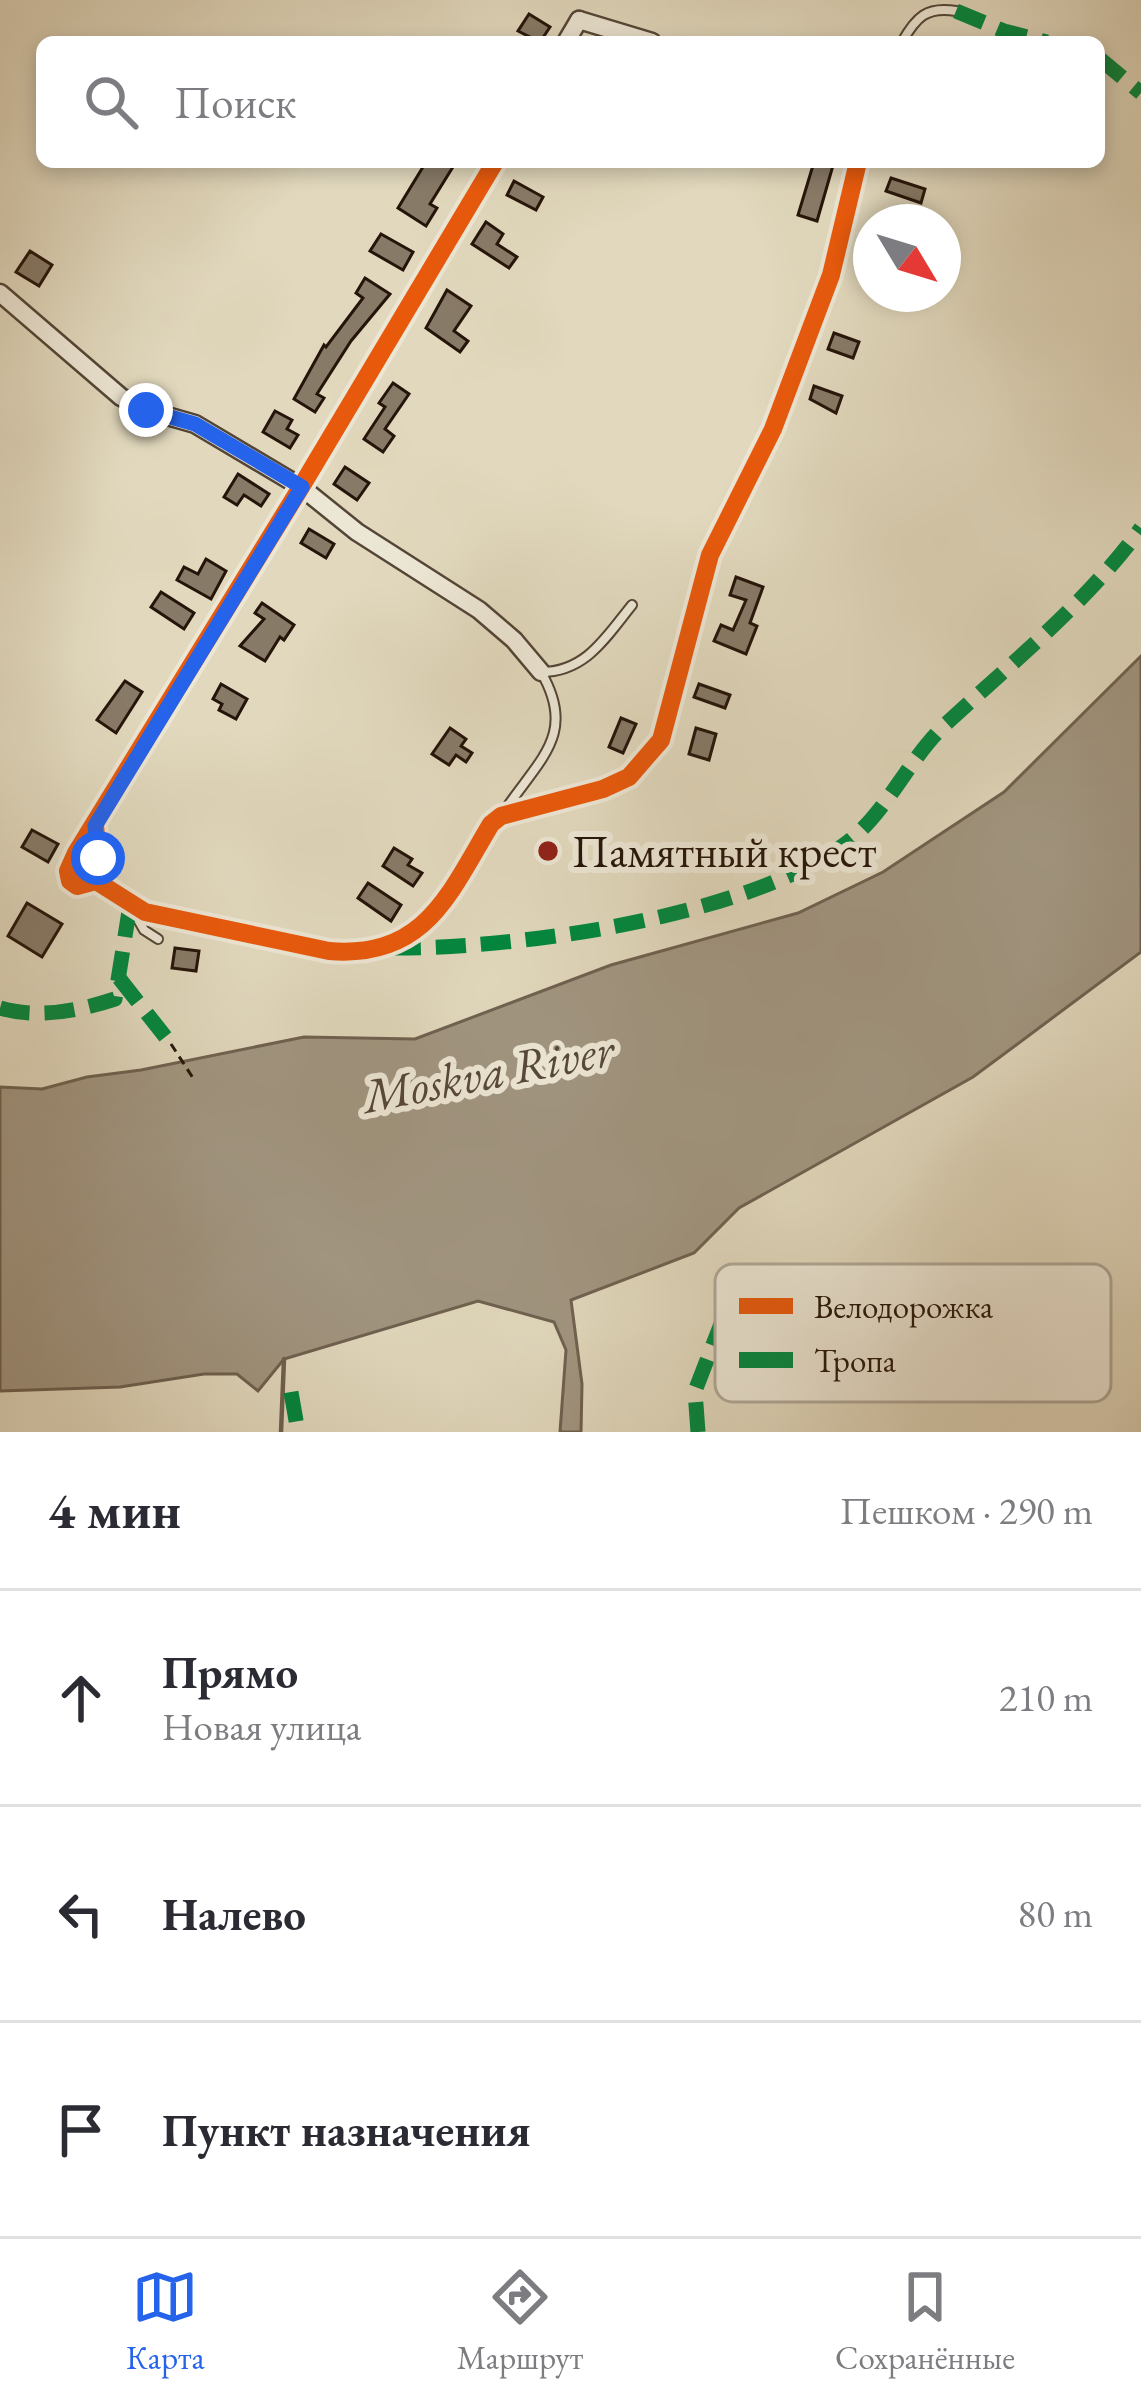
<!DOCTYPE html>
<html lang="ru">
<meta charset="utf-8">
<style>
:root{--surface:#fff;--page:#f7f7f7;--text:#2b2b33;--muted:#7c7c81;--line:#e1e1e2;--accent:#2563eb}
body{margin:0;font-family:"EB Garamond",serif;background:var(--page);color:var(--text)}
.compass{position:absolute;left:853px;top:204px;width:108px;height:108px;border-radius:50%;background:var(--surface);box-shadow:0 6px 18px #0003;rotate:128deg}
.stop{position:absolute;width:36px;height:36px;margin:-27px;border:9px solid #2563eb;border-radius:50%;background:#fff}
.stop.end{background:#2563eb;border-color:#fff;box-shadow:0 3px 12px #0008}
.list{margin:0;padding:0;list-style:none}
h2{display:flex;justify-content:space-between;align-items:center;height:156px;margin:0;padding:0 48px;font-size:51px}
h2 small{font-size:39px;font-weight:400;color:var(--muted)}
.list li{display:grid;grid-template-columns:78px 1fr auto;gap:36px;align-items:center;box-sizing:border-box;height:216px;padding:0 48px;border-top:3px solid var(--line)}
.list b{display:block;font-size:45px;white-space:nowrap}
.list p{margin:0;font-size:39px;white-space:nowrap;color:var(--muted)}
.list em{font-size:39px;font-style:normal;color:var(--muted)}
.icon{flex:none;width:66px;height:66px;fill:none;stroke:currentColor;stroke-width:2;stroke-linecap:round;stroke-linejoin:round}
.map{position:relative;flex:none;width:1141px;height:1432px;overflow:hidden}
.search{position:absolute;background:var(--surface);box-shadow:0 6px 18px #0003;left:36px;right:36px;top:36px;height:132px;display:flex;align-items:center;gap:30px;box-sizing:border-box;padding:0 42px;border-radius:18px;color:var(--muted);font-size:45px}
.sheet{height:804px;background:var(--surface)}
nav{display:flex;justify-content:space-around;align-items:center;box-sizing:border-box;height:168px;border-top:3px solid var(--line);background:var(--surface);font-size:33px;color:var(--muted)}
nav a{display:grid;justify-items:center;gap:6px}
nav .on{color:var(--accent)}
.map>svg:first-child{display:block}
.water{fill:#a19580;stroke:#6f6150;stroke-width:3}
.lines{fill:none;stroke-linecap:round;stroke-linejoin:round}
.stream{stroke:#6f6150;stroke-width:4.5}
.building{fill:#877a67;stroke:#251409;stroke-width:3}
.lane-casing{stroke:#544536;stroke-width:12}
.street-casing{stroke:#544536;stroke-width:21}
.path{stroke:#251409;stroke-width:3;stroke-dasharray:9 6;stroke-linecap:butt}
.lane{stroke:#ece6d4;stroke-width:8}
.street{stroke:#ece6d4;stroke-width:16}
.quiet{stroke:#00873e;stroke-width:15;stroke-dasharray:30 15;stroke-linecap:butt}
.cycleway-casing{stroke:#ece6d4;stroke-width:26}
.cycleway{stroke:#e8590c;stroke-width:18}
.route{stroke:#2563eb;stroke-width:15}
.poi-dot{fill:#8f2418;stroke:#ece6d4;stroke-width:4.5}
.labels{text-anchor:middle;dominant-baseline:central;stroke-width:12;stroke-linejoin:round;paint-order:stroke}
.poi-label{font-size:45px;fill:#251409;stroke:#ece6d4;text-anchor:start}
.water-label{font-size:48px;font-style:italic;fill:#574839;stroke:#ece6d4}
.key{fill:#ece6d4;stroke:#b0a797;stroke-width:3}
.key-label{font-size:33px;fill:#251409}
</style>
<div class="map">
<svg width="1141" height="1432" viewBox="0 0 1141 1432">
<rect width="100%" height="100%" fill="#e1d8bd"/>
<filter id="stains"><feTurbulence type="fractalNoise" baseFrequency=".00167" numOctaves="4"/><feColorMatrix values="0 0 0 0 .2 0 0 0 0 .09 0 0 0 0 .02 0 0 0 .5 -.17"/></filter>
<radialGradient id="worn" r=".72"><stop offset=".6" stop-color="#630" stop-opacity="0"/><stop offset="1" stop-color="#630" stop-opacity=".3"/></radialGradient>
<path class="water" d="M1141,656V952L973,1077L739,1208L694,1253L571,1300L582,1384L581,1432H560L566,1350L554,1322L478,1301L284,1359L258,1391L237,1374H204L120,1387L0,1391V1087L42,1089L87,1077L141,1070L304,1037L415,1039L611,965L798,913L883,872L1004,792Z"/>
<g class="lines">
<path class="stream" d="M281,1432L284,1359"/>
</g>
<g class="building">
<path d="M529,14L550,27L540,42L518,31Z"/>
<path d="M426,162H456L430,204L437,208L426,226L398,208Z"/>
<path d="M814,162H834L817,221L798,215Z"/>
<path d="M891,178L925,189L921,203L886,191Z"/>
<path d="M514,181L543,197L536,210L507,195Z"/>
<path d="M486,222L503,234L497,244L517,257L509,268L472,244Z"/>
<path d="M381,234L413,252L403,270L370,251Z"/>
<path d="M30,251L52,265L39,286L16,272Z"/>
<path d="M365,278L390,294L351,341L317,394L324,398L315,412L294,399L324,345L326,347L363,298L356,293Z"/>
<path d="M447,290L471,306L454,331L468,341L460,352L426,328Z"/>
<path d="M834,333L859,342L853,358L828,349Z"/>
<path d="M393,383L409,394L385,429L394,436L383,452L364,439L385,407L379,403Z"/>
<path d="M814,386L842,396L836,413L810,399Z"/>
<path d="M275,411L292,420L287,429L298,435L290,448L263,432Z"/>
<path d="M345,467L369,483L357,500L334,484Z"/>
<path d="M238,474L269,494L261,506L244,495L237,505L224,497Z"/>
<path d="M309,529L334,544L326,558L301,543Z"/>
<path d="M206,559L226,571L211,599L177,580L184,567L198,574Z"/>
<path d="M736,577L763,587L750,623L757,626L746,654L714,641L721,625L733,630L746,600L730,595Z"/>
<path d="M161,592L194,613L184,629L151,607Z"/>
<path d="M262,603L294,625L284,640L280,637L265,661L240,646L264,619L255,613Z"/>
<path d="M125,681L142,692L116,733L97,720Z"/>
<path d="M221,684L247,699L236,719L219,710L222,704L213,699Z"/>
<path d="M699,684L730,695L725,708L694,697Z"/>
<path d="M621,718L636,724L623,753L609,747Z"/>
<path d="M450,728L466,739L461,746L472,753L466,762L456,755L449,765L432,754Z"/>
<path d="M696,728L716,734L709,760L689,754Z"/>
<path d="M32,830L58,844L48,862L22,847Z"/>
<path d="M394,848L412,859L408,865L422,873L413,886L383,866Z"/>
<path d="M368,883L401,905L391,921L358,898Z"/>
<path d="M27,903L62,924L42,957L8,936Z"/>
<path d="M175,948L199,951L196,971L172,968Z"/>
</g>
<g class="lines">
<defs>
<g id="lane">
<path d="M902,42C916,17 927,6 956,11"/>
<path d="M505,810C540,758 577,734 541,672C586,672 606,637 632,605"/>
<path d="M132,909L144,930L158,939"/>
</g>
<g id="street">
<path d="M579,20L652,42"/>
<path d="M566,42L579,20"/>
<path d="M0,293L121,397L146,410L195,424L301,487L357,532L479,610L514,640L541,672"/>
<path d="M95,826L100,871L96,881L77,886L70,881L68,871L76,853L301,487L495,162"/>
<path d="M96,881L145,912L329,951C425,959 449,894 491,824L501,816L603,789L629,777L661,740L710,555L773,429L831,275L858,162"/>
</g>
</defs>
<use href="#lane" class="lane-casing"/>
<use href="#street" class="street-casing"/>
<path class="path" d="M171,1044L193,1078"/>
<use href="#lane" class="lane"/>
<use href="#street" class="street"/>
<g class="quiet">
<path d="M956,11L1004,31L1047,42"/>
<path d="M1099,58L1141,93"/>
<path d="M391,948C515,949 739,918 841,847C887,815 907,759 948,722C1014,661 1088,601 1141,528"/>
<path d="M119,978L171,1044"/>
<path d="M0,1008C37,1019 78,1011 115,999L130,905"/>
<path d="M291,1392L298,1432"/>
<path d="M698,1432L695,1391L721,1324"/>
</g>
<defs>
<g id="cycleway">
<path d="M95,826L100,871L96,881L77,886L70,881L68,871L76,853L301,487L495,162"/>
<path d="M96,881L145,912L329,951C425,959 449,894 491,824L501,816L603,789L629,777L661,740L710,555L773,429L831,275L858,162"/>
</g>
</defs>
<use href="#cycleway" class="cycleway-casing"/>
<use href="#cycleway" class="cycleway"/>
</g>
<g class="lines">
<path class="route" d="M98,858L95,826L302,487L195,424L146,410"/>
</g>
<circle class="poi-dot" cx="548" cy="851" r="12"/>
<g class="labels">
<g class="poi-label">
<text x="572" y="851">Памятный крест</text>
</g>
<g class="water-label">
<text transform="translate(488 1072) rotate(-11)">Moskva River</text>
</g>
</g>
<rect x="715" y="1264" width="396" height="138" rx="18" class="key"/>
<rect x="739" y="1298" width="54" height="16" fill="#e8590c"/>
<rect x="739" y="1352" width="54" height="16" fill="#00873e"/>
<g class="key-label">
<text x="814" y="1318">Велодорожка</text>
<text x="814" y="1372">Тропа</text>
</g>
<rect width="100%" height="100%" filter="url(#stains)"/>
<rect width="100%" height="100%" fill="url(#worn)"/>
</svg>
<svg class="compass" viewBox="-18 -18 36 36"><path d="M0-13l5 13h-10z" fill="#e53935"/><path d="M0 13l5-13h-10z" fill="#7c7c81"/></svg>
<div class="stop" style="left:98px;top:858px"></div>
<div class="stop end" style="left:146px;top:410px"></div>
<div class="search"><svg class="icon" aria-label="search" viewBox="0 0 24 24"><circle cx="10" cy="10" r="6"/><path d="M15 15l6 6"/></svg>Поиск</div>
</div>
<section class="sheet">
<h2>4 мин<small>Пешком · 290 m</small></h2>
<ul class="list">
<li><svg class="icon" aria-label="ahead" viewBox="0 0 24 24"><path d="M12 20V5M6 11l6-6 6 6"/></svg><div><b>Прямо</b><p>Новая улица</p></div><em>210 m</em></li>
<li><svg class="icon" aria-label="left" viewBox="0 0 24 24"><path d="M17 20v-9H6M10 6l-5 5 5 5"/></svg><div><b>Налево</b></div><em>80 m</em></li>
<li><svg class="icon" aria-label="arrive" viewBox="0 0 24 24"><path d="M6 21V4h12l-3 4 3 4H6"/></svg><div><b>Пункт назначения</b></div></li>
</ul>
</section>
<nav>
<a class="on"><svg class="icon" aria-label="map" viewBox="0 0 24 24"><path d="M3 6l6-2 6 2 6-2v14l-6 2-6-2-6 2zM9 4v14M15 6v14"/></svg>Карта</a>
<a><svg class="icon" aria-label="directions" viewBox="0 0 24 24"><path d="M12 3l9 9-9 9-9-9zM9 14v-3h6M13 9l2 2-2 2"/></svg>Маршрут</a>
<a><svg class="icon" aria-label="saved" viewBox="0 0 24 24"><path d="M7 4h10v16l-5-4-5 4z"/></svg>Сохранённые</a>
</nav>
